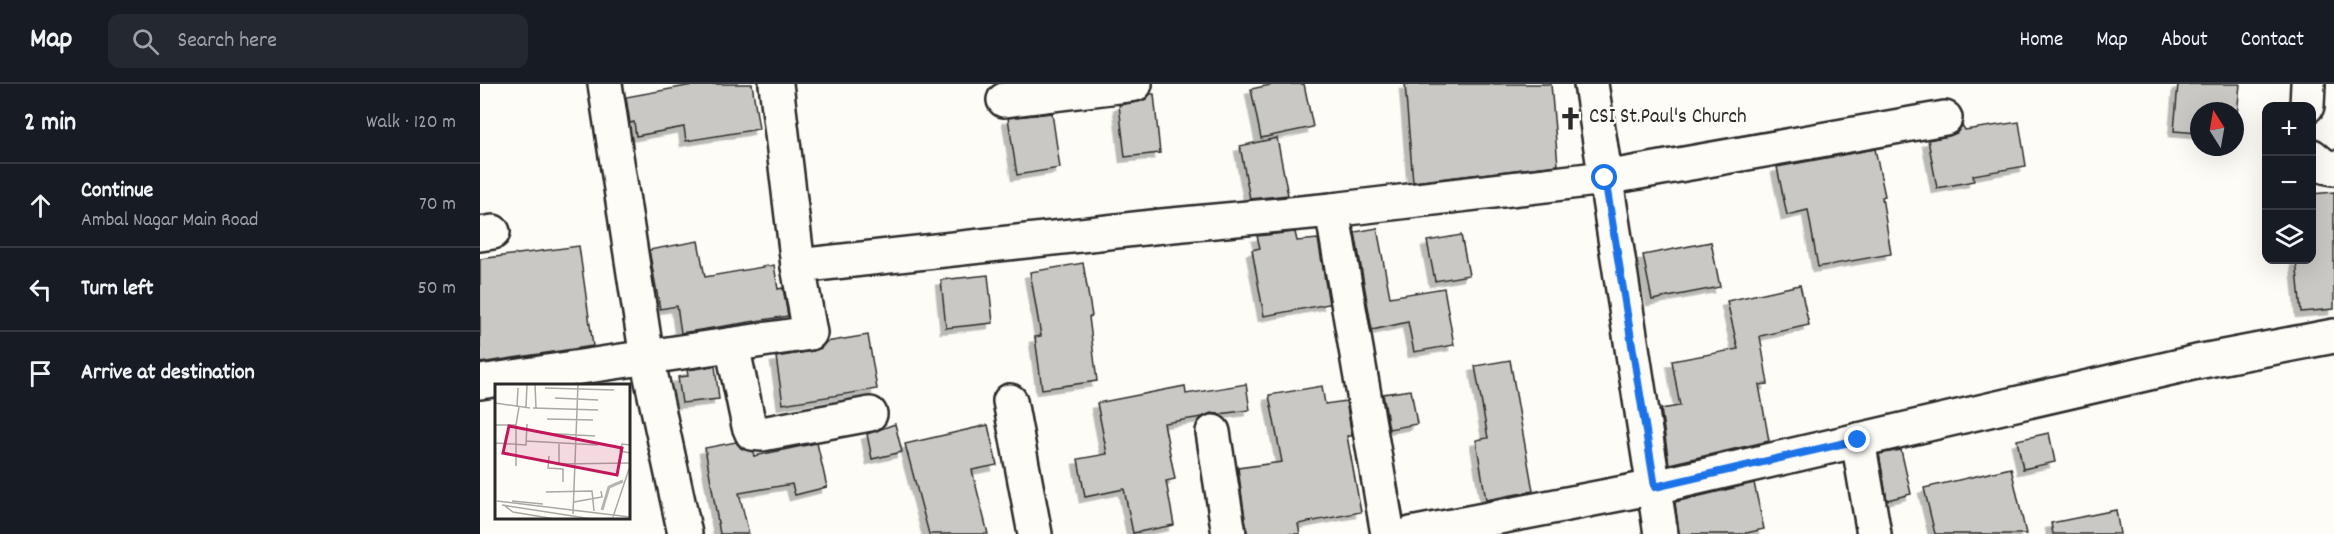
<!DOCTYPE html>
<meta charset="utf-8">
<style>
:root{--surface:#171b24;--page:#242831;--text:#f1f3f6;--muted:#9ea1a6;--line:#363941}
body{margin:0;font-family:Dekko,sans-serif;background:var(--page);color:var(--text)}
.controls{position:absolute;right:18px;top:18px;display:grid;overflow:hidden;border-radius:12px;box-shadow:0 6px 24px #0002}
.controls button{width:54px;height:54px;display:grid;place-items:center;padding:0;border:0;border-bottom:2px solid var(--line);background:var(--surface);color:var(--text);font:30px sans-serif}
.compass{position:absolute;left:1710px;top:18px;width:54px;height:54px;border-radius:50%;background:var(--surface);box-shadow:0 6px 24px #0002;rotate:349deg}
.stop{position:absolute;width:18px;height:18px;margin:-14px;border:4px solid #1a73e8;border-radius:50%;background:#fff}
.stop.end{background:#1a73e8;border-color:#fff;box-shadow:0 2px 6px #0008}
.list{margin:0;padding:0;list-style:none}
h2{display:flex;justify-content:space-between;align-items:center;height:78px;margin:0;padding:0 24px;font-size:26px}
h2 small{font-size:20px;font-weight:400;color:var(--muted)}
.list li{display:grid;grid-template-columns:39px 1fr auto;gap:18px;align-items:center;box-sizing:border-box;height:84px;padding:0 24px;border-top:2px solid var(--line)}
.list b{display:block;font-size:22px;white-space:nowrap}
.list p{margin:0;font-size:20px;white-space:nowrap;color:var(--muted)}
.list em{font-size:20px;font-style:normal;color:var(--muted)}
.icon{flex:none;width:33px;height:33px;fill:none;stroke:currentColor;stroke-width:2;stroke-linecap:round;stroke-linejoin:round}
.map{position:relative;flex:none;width:1854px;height:450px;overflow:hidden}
header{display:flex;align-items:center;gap:36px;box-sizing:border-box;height:84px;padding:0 30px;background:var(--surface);border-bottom:2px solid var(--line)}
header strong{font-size:28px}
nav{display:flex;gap:33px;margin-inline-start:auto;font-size:21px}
.search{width:420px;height:54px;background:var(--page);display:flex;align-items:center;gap:15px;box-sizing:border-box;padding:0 21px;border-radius:12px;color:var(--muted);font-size:22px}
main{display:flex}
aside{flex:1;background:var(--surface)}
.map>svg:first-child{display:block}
.building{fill:#c9c8c4;stroke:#2b2b2b;stroke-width:1.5;filter:url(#shadow)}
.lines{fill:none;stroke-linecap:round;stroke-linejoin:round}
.minor-casing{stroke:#2b2b2b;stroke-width:38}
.minor{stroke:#fdfcf7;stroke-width:33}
.route{stroke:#1a73e8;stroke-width:8}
.labels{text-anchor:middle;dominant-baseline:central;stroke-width:4.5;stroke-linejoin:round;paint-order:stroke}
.poi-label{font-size:21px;fill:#2b2b2b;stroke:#fdfcf7;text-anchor:start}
.inset-river{fill:none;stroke:#b5b4b1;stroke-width:3}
.inset-road{fill:none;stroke:#a9a8a5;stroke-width:1.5}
.view{fill:#c2185b;fill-opacity:0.15;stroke:#c2185b;stroke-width:3}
.inset-edge{fill:none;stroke:#2b2b2b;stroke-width:3}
</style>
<header>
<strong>Map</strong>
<div class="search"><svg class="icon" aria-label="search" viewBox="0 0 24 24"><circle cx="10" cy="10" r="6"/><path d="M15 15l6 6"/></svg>Search here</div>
<nav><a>Home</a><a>Map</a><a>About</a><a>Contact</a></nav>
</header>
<main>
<aside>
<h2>2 min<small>Walk · 120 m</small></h2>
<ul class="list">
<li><svg class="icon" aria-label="ahead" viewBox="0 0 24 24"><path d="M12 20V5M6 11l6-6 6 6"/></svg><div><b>Continue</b><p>Ambal Nagar Main Road</p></div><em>70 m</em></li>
<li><svg class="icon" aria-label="left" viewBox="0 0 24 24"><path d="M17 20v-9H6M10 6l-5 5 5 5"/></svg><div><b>Turn left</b></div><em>50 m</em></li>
<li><svg class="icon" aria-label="arrive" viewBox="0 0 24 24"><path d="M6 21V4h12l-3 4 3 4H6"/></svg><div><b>Arrive at destination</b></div></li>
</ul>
</aside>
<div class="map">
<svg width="1854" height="450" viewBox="0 0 1854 450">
<defs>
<filter id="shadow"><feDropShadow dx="-5.5" dy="5.5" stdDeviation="0" flood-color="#0004"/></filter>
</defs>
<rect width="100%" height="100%" fill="#fdfcf7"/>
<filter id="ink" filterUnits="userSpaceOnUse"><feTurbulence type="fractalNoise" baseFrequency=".0167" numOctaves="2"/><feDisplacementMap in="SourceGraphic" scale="12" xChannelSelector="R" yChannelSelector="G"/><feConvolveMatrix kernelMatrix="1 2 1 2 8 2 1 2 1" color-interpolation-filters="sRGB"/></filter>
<g filter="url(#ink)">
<g class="building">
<path d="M218,0H272L279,45L206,57L204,43L156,52L154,38L150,39L146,13Z"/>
<path d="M795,0H824L833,43L781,54L771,5Z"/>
<path d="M925,0H1071L1078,81L933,98Z"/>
<path d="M1698,0H1760L1755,52V27H1719V49L1694,47Z"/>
<path d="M670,10H674L680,69L645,73L639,21L658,18L666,15Z"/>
<path d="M572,29L580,84L537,91L528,34Z"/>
<path d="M1539,38L1546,82L1493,91L1494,97L1457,104L1448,56L1469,52L1477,49L1482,41L1485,46Z"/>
<path d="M797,54L808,111L770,115L760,62Z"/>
<path d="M1395,65L1405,112L1402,113L1411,170L1338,183L1328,126L1307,131L1297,83Z"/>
<path d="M1854,108V225L1821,228L1816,176H1832V110Z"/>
<path d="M897,144L910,213L964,204L974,261L934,268L928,238L892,246L875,148Z"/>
<path d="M815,148L817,157L838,155L849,220L784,232L772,166L780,164L777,152Z"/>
<path d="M981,151L989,191L955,197L947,157Z"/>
<path d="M218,157L225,193L294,181L298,205L303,204L308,232L201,249L197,222L180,225L169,166Z"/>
<path d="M1231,158L1240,203L1172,216L1163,171Z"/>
<path d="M99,162L113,262L0,279V175Z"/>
<path d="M603,179L612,232L609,233L617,297L562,305L555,253L561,252L550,188Z"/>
<path d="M508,191L513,239L466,244L461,196Z"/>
<path d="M1320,201L1329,241L1280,252L1288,300L1279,301L1289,357L1189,380L1181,325L1200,322L1192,277L1258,265L1247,217Z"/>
<path d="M388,251L397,305L303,320L296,273L333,267L341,264L346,258Z"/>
<path d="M1030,276L1053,407L1006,416L996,356L1008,354L995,282Z"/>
<path d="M235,282L239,315L202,319L198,293L208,292L207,286Z"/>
<path d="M766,300L770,326L739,330L731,329L722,333L684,339L695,395L686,397L694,441L653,449L644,405L605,413L598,375L627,370L617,319L705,302L706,310Z"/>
<path d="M842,302L845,320L866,317L872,352H867L881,428L818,440L820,450H767L758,384L802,378L789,311Z"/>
<path d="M931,306L937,340L909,345L903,310Z"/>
<path d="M415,340L422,368L392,375L387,350Z"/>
<path d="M508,341L517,381L492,386L508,450H449L425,360Z"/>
<path d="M1569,349L1575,378L1543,385L1537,356Z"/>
<path d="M256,358L261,364L273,368L274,372L337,359L347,403L315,411L312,400L259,409L269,450H240L225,364Z"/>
<path d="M1421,366L1431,410L1407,416L1399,370Z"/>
<path d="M1531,384L1546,450H1455L1444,404Z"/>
<path d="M1274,399L1284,445L1262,450H1199L1195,418Z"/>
<path d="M1636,426L1640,450H1573L1571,439Z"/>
</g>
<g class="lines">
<defs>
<g id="minor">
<path d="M125,0L167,274L205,450"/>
<path d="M1111,0L1181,450"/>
<path d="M524,16L655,0"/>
<path d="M1827,22L1828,0"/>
<path d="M1832,72L1844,82L1854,84"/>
<path d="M852,126L908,450"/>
<path d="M0,150L13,148"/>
<path d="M318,182L682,142L852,126L1125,94L1465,34"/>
<path d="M252,261L269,342L272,349L282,350L390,330"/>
<path d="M0,298L330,249L318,182L296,0"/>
<path d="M530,317L555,450"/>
<path d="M733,348L749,450"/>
<path d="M1378,356L1394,450"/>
<path d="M931,450L1175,403L1717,278L1854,252"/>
</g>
</defs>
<use href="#minor" class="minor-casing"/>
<use href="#minor" class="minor"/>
</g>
</g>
<g class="lines" filter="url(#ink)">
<path class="route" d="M1125,94L1175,403L1378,356"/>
</g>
<defs>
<symbol id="church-bare" viewBox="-9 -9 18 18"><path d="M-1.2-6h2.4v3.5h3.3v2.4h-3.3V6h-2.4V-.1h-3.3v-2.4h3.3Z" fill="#2b2b2b" stroke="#fdfcf7" stroke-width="2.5" paint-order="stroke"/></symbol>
</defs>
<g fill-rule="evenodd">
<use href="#church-bare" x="1074" y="18" width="33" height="33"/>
</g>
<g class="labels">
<g class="poi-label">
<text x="1109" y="34">CSI St.Paul's Church</text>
</g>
</g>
<g transform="translate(15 300)">
<rect width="135" height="135" fill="#fdfcf7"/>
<path class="inset-river" d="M107,126L114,103L128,97"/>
<path class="inset-road" d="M40,0L41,24M50,4L119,6M60,14L103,16M0,19L35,24M22,23L23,4M31,24L32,0M38,24L103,26M52,35L98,36M0,41H21L24,23M45,49L100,52M31,57L103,61M0,59L31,61L32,40M135,61L127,60L125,67L135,69M54,72L53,84L68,85V98M64,80L135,79M64,81V60M21,82V41M51,108L97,107L99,127M2,117L135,133M17,117L48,120M79,118L107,113L106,107M7,121L97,135M10,122L18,128L60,135M78,130L83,0M118,133L135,82"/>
<path class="view" d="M14,42L127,64L122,91L8,69Z"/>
<rect width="135" height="135" class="inset-edge"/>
</g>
</svg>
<div class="controls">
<button>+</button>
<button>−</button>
<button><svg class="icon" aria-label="layers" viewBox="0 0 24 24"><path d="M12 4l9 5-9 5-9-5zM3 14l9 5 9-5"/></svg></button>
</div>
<svg class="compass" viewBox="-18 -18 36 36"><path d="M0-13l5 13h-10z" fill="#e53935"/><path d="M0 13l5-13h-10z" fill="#9ea1a6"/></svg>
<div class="stop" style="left:1125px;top:94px"></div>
<div class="stop end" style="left:1378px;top:356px"></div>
</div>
</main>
